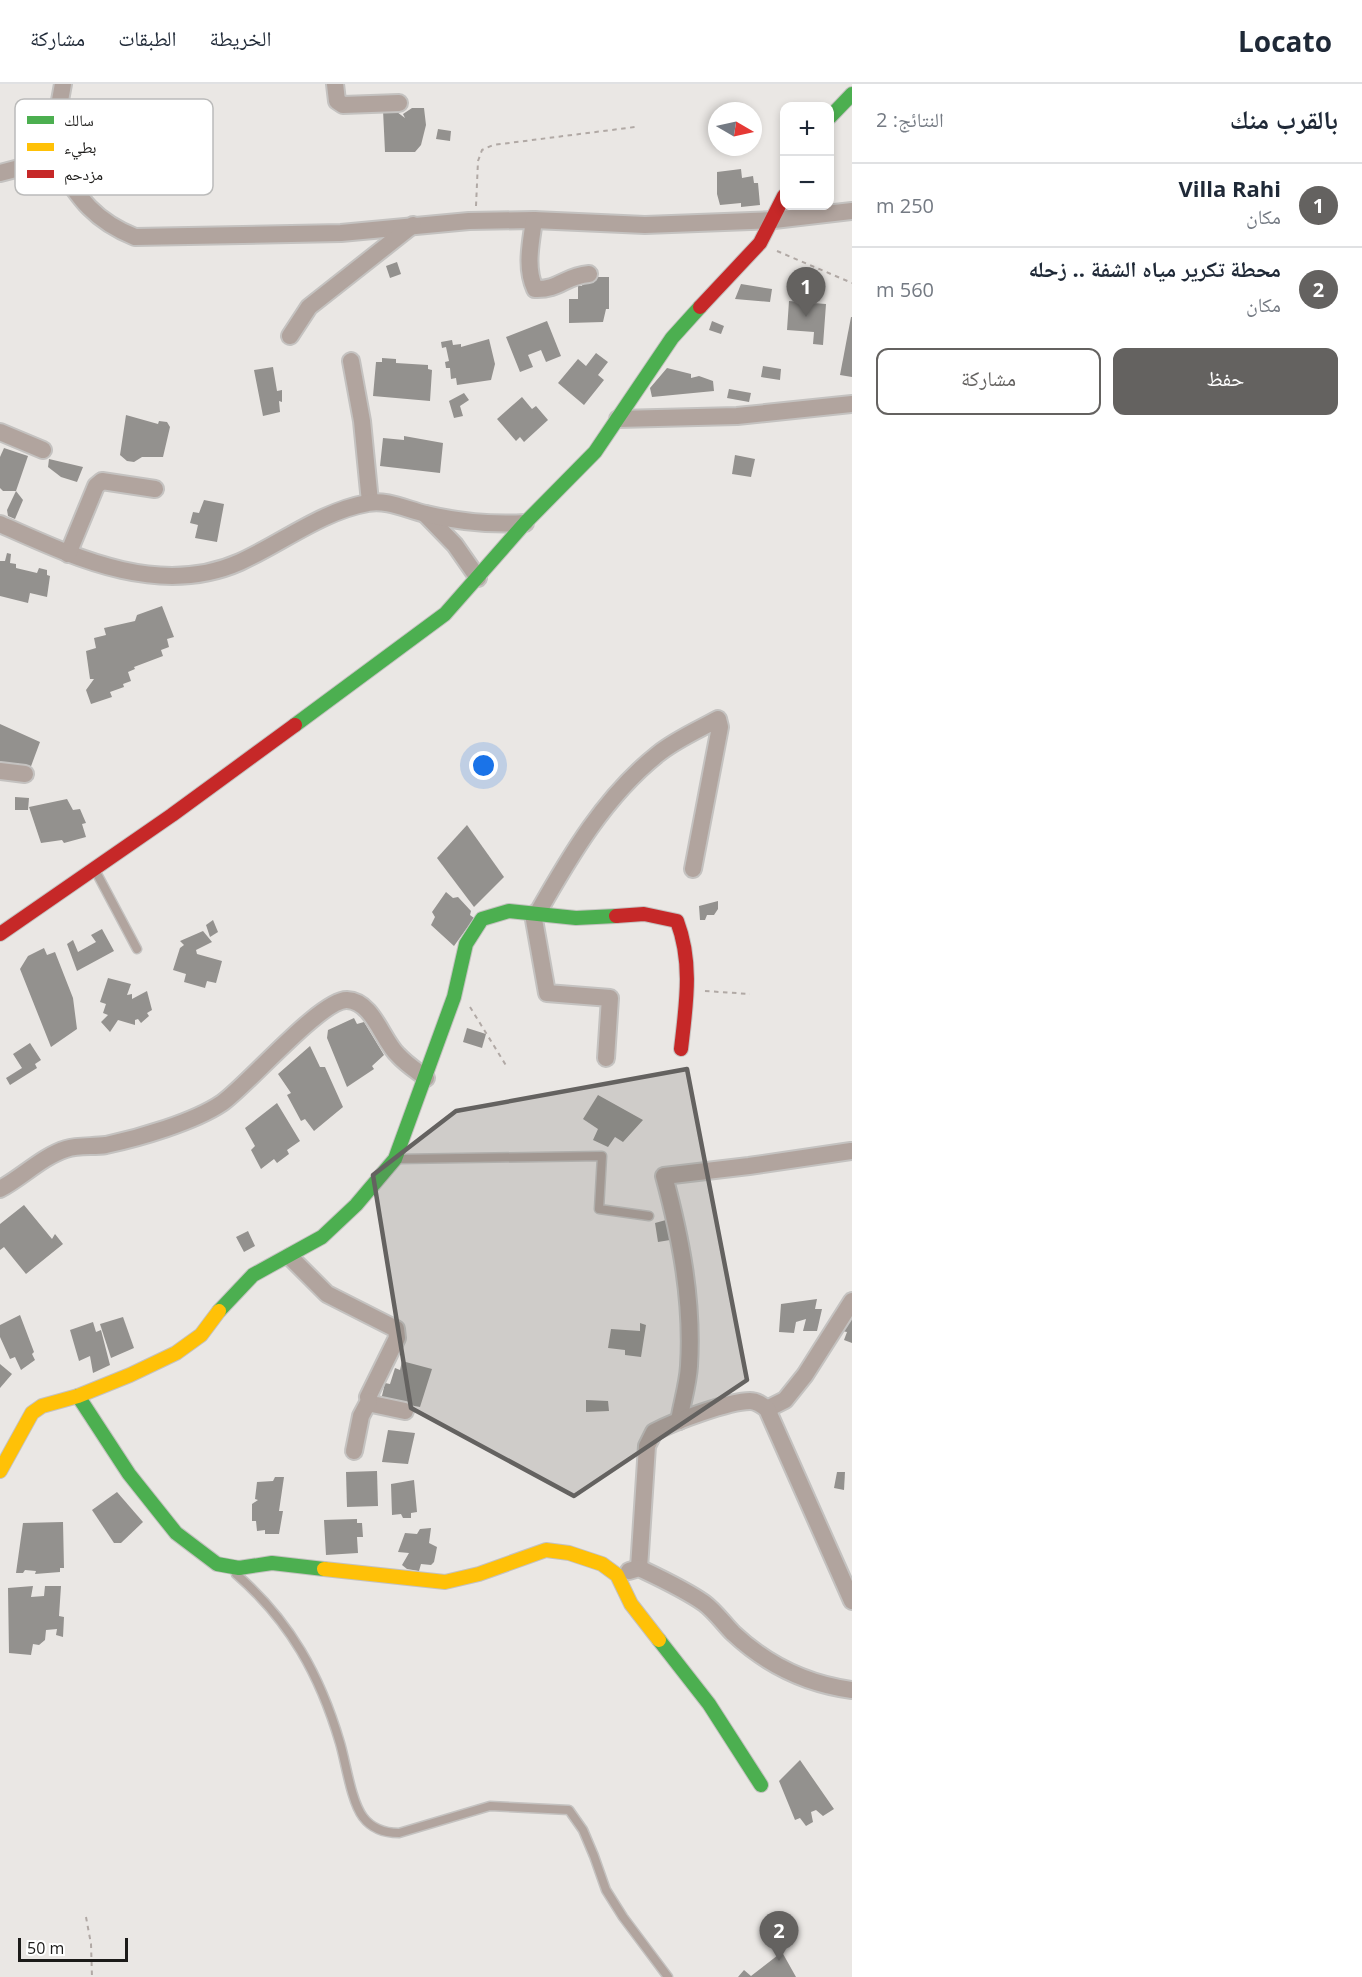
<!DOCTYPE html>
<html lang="ar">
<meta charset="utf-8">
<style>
:root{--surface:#fff;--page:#f6f6f7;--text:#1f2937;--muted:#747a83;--line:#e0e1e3;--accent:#646260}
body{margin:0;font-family:"Open Sans","Noto Naskh Arabic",sans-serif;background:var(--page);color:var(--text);direction:rtl}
.controls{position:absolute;right:18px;top:18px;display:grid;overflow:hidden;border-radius:12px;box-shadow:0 3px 9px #0003}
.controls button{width:54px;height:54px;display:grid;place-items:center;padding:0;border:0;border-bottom:2px solid var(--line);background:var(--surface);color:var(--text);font:30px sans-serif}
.compass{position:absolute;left:708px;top:18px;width:54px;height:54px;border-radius:50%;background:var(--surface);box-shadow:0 3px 9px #0003;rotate:99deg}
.scale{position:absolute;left:18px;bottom:15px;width:110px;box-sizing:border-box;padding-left:6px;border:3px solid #1c1b19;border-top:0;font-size:16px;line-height:21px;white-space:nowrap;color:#1c1b19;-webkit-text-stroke:4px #fff;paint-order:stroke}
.you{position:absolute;left:484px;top:682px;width:21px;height:21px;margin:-15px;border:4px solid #fff;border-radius:50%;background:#1a73e8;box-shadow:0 0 0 9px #1a73e833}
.badge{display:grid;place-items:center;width:39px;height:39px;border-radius:50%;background:var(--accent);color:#fff;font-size:20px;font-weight:700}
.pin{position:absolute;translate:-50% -50px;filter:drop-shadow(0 2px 3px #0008)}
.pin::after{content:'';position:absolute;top:32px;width:21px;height:18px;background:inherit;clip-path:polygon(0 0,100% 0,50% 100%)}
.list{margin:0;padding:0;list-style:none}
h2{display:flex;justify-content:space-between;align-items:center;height:78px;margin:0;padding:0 24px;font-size:26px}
h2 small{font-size:20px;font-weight:400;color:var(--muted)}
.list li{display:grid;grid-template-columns:39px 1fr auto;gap:18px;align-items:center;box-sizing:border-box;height:84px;padding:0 24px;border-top:2px solid var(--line)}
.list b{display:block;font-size:22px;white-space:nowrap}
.list p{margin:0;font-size:20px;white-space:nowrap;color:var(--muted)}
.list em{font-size:20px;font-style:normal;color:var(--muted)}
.actions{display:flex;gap:12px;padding:18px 24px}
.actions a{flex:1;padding:14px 0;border:2px solid var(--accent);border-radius:12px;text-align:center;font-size:21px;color:var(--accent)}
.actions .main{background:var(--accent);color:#fff}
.map{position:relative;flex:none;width:852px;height:1893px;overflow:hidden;direction:ltr}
header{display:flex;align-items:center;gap:36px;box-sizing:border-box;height:84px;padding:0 30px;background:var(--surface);border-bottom:2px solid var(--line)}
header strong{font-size:28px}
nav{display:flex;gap:33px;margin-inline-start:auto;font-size:21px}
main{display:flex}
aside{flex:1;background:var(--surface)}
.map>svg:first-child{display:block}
.building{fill:#93918e}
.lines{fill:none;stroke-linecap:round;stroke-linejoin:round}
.lane-casing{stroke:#c4c2c0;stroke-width:11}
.street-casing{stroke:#c4c2c0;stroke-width:20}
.fast-casing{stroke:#c4c2c0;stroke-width:16}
.slow-casing{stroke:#c4c2c0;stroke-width:16}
.jam-casing{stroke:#c4c2c0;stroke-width:16}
.path{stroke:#b1a9a5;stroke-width:2;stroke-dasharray:4.5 4.5;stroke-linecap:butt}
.lane{stroke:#b1a49e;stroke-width:8}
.street{stroke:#b1a49e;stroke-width:16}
.fast{stroke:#4caf50;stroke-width:14}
.slow{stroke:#ffc107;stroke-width:14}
.jam{stroke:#c62828;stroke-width:14}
.marked{fill:#646260;fill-opacity:0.2;stroke:#646260;stroke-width:4.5;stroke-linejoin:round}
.key{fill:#fff;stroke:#bbbbba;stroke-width:1.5}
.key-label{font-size:16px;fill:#1c1b19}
</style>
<header>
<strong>Locato</strong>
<nav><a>الخريطة</a><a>الطبقات</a><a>مشاركة</a></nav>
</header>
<main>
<aside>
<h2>بالقرب منك<small>النتائج: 2</small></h2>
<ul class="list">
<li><span class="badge">1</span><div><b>Villa Rahi</b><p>مكان</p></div><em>250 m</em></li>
<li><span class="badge">2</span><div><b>محطة تكرير مياه الشفة .. زحله</b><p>مكان</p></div><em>560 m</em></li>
</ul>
<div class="actions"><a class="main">حفظ</a><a>مشاركة</a></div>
</aside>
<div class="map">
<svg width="852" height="1893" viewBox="0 0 852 1893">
<rect width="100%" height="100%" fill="#eae7e4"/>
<g class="building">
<path d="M412,24H424L426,41L421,61L415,68H385L383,26L397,28L405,34L403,30Z"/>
<path d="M438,45L451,47L450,57L436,55Z"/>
<path d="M741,85L742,94L753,92L754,99H758L760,121L741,123V119L720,121L717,110V88Z"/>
<path d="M397,178L401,190L390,194L386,182Z"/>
<path d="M582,193H609V225H606L603,238L569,239V215H578V202H582Z"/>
<path d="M741,200L772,205L770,218L735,215Z"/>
<path d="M789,217L826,220L823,261L813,260L814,248L787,246Z"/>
<path d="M851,233H852V293L840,291Z"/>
<path d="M547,237L561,272L546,278L541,266L528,271L533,283L520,288L506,253Z"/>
<path d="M712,237L724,242L721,250L709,246Z"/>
<path d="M489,255L495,280L491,296L457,301L456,294L451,295L450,284H446L445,278L449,277L446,263L442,264L441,258L452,256L453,261L461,260V263Z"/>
<path d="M596,269L608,278L598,291L604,296L584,321L558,299L578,275L586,282Z"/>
<path d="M382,274L396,275V279L428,281V285L432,286L430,317L373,312L376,278H382Z"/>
<path d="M763,282L781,285L780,296L761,293Z"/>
<path d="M273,283L277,307L282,306V318L279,317L280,328L263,332L254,286Z"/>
<path d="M667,284L691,290V294L699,292L713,297L714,307L652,313L650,304Z"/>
<path d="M729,305L751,309L749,318L727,314Z"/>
<path d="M464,309L469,316L460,322L463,332L454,334L449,317Z"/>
<path d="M522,313L532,325L536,322L548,336L524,358L520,353L516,357L497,335Z"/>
<path d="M126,331L158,340L159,337L167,338L170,343L163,373H142L134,378L127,377L120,371Z"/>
<path d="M404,352L443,359L440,389L380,382L383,354L404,356Z"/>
<path d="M4,364L28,372L16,407H3L0,404V373Z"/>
<path d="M735,371L755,375L751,393L732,390Z"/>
<path d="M49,375L83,383L77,398L61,393L48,383Z"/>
<path d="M16,407L23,416L15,435L8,432L7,426Z"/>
<path d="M204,416L224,420L217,458L195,454L198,441L190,439L193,428L199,429Z"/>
<path d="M7,469L11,470L10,479L16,480V484L37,489L39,484L47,486V491L50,492L47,513L30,509L28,519L0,512V477H5Z"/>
<path d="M162,522L174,553L167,555L169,563L161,566L163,572L134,583L135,585L128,588L131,597L123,600L124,603L110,608L112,613L91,620L86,606L94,595H90L86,567L96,564L94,554L106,551L104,544L135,537L137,531Z"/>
<path d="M0,640L40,658L30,685L17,679L14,686L0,679Z"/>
<path d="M15,713L29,714L28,726H15Z"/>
<path d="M67,715L73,726L80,725L86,739L82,740L86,753L64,759L62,756L41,759L29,723Z"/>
<path d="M467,741L504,793L474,823L437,774Z"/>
<path d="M446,808L453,814L458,813L471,827L470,831L474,834L454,862L431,841L435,833L432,828Z"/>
<path d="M718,817V825L714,831H707L705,836H700L699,822Z"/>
<path d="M213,836L218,848L210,853L206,841Z"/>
<path d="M102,845L114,867L77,887L67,860L73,856L78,868L96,858L91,851Z"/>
<path d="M203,847L212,858L196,866L197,870L222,877L216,899L207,897L205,904L184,898L186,890L173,886L180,864L184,861L180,857Z"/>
<path d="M44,864L47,871L55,868L73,914L77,945L51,963L20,885L28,872Z"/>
<path d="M108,894L131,900L127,911L132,910V915L147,907L152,926L147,929L149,932L141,939L138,935L135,936V941L118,936L110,948L101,938L108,931L103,929L106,920L100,918Z"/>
<path d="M354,934L357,940L364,938L384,971L372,982L374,985L347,1003L327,954L328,946Z"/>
<path d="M467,944L486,950L482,964L463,958Z"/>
<path d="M30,959L41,976L35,980L37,984L10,1001L6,994L22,984L13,970Z"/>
<path d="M310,962L320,983H325L343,1023L314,1047L305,1035L301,1037L287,1011L291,1009L278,990Z"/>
<path d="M598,1011L643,1036L623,1058L615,1053L608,1063L593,1056L598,1045L583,1035Z"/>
<path d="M277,1019L300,1057L287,1066L289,1070L277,1079L274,1075L261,1085L251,1066L255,1062L245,1044Z"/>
<path d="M24,1121L52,1155L55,1150L63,1160L26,1190L4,1163L0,1166V1140Z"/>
<path d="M666,1136L670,1156L658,1158L655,1139Z"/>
<path d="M248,1147L255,1162L244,1168L236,1153Z"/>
<path d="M817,1215L815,1225H822L817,1247H803L806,1235L796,1238L794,1249L779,1248L781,1220Z"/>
<path d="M852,1225V1259L844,1256L847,1248L842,1247Z"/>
<path d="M20,1231L34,1268L32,1270L35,1276L21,1286L15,1273L10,1275L0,1253V1241Z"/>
<path d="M123,1233L134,1264L111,1274L100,1240Z"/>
<path d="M93,1238L96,1248L101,1246L110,1281L93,1289L90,1272L79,1277L70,1246Z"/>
<path d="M640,1239L646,1241L641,1273L625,1271V1266L608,1264L611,1245L640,1247Z"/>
<path d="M402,1277L432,1285L420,1323L381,1316L385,1299L390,1300L395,1284L400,1286Z"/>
<path d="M0,1280L12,1290L0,1304Z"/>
<path d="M586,1316L608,1317L609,1327L586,1328Z"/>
<path d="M388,1346L415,1349L408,1380L382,1378Z"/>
<path d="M377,1387L378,1422L347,1423L346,1388Z"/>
<path d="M837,1388H845L844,1406L834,1404Z"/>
<path d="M275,1393H284L279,1427H283L279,1450H265V1446L257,1447L256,1437H252V1420L258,1416L255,1415L257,1398L273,1397Z"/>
<path d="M414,1396L417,1428L411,1429V1434H403L401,1430L392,1431L391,1400Z"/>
<path d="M117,1408L143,1438L121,1459H114L92,1426Z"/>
<path d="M357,1435V1439H362L363,1453H357L358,1469L326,1471L324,1436Z"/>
<path d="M63,1438L64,1484H60V1488L35,1490L36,1487L25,1486L23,1489H16L23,1439Z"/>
<path d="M431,1444L429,1459L437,1463L434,1478L431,1481L421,1480L419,1487L407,1485L402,1481L409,1469L398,1468L405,1449L417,1450L420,1445Z"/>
<path d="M33,1502L31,1513L44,1512L45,1502H61L59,1532L64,1533L63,1553L56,1551L57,1545L46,1546L45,1556L39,1561L33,1560L31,1571L9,1569L8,1504Z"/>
<path d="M800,1676L834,1725L823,1732L816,1726L811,1728L813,1738L806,1742L800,1734L795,1736L779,1697Z"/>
<path d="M782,1868L796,1893H738L744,1886L751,1892Z"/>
</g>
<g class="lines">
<defs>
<g id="lane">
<path d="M95,786L137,865"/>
<path d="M398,1075L602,1072L599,1125L649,1132"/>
<path d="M236,1490C290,1537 320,1591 340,1659C346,1679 351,1717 363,1733C372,1745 384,1749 399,1749L490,1722L569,1726L583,1746L594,1772L606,1806L623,1833L668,1893"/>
</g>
<g id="street">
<path d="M335,0L337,17L343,21L399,19"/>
<path d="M57,79C79,115 95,137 135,153L341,149L469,137L534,136L645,141L774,136L852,127"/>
<path d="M0,89L27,82L57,79L53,55L63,0"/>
<path d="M534,136C531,159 525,183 535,205C560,206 564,192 589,190"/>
<path d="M290,252L309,223L413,141"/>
<path d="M351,277L362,337L370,418"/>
<path d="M618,335L737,332L852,320"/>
<path d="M0,348L43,366"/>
<path d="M425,430L455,461L478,494"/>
<path d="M0,440C74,473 159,514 240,478C282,459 322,427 368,419C386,415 408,426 426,430C459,438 491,441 525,439"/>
<path d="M68,470L96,402L102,397L155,405"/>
<path d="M0,687L25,690"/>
<path d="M533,830L547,909L610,914L606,974"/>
<path d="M537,830C570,772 605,712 658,670C675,656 698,646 718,635L720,643L693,785"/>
<path d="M0,1105C21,1094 43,1072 66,1065C79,1061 93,1063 106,1061C139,1054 194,1038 222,1019C247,1002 321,915 347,916C373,917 382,956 398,971C406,980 417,987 426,994"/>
<path d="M290,1173L327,1210L396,1245L397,1254L368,1313L372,1320L405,1327"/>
<path d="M767,1325L785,1316L805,1291L852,1217"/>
<path d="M679,1337C682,1319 688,1300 689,1282C693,1217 681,1155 664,1092L749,1082L851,1067"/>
<path d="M354,1367L361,1332L369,1317"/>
<path d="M639,1484L647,1362L654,1348C673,1338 729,1317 750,1317C757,1317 762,1321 767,1325L852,1517"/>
<path d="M629,1487L639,1484C662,1495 684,1505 704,1519C715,1527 724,1540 733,1549C767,1581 807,1600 852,1606"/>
</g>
<g id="fast">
<path d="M830,33L852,10"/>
<path d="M295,641L445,530L525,439L595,368L672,254L700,223"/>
<path d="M219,1227L253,1191L322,1153L356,1121L395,1075L454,913L466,860L482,835L509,827L576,834L616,832"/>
<path d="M78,1312L129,1390L176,1449L217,1480L239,1484L272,1479L324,1485"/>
<path d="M659,1556L709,1620L761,1701"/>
</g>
<g id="slow">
<path d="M0,1387L32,1329L42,1322L78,1312L130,1291L176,1269L201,1251L219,1227"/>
<path d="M324,1485L445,1498L479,1490L546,1466L569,1469L602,1480L617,1491L631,1520L659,1556"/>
</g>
<g id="jam">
<path d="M700,223L760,159L784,112"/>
<path d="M616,832L644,830L677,837C693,879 686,921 681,965"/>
<path d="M0,850L172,731L295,641"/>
</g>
</defs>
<use href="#lane" class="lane-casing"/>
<use href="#street" class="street-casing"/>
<use href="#fast" class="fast-casing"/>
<use href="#slow" class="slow-casing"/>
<use href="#jam" class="jam-casing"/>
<g class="path">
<path d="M476,122L478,77L482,66L493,61L635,43"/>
<path d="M777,167L852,199"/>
<path d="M705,907L750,910"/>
<path d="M470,923L507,983"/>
<path d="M86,1833L91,1860L92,1893"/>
</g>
<use href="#lane" class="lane"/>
<use href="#street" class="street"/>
<use href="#fast" class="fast"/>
<use href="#slow" class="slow"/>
<use href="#jam" class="jam"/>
</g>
<path class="marked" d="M687,985L747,1296L574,1412L411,1324L373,1091L456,1027Z"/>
<rect x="15" y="15" width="198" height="96" rx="9" class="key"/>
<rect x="27" y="32" width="27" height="8" fill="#4caf50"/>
<rect x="27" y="59" width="27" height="8" fill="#ffc107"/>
<rect x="27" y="86" width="27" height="8" fill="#c62828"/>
<g class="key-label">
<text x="64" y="42">سالك</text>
<text x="64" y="69">بطيء</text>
<text x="64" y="96">مزدحم</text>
</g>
</svg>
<div class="controls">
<button>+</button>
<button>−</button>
</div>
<svg class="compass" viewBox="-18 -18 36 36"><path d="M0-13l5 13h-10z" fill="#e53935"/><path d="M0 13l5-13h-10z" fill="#747a83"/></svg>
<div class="scale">50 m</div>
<div class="you"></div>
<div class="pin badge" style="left:806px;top:233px">1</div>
<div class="pin badge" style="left:779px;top:1877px">2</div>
</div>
</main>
